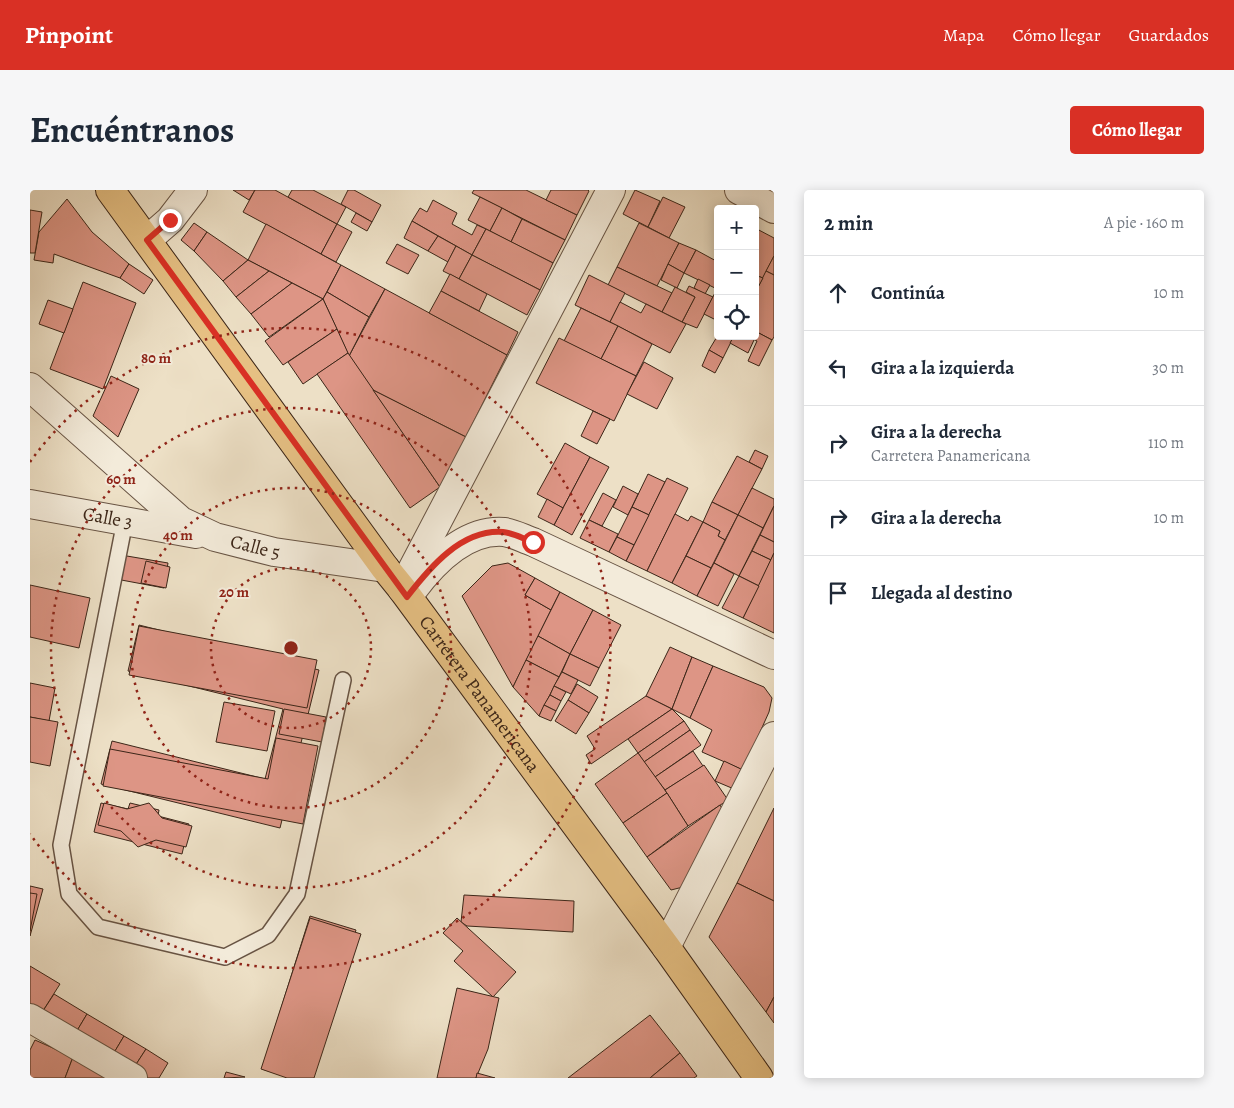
<!DOCTYPE html>
<html lang="es">
<meta charset="utf-8">
<style>
:root{--surface:#fff;--page:#f6f6f7;--text:#1f2937;--muted:#747a83;--line:#e0e1e3;--accent:#d93025}
body{margin:0;font-family:Alegreya,serif;background:var(--page);color:var(--text)}
.controls{position:absolute;right:15px;top:15px;display:grid;overflow:hidden;border-radius:5px;box-shadow:0 2px 12px #0003}
.controls button{width:45px;height:45px;display:grid;place-items:center;padding:0;border:0;border-bottom:1px solid var(--line);background:var(--surface);color:var(--text);font:25px sans-serif}
.stop{position:absolute;width:15px;height:15px;margin:-11px;border:4px solid #d93025;border-radius:50%;background:#fff}
.stop.end{background:#d93025;border-color:#fff;box-shadow:0 1px 5px #0008}
.list{margin:0;padding:0;list-style:none}
h2{display:flex;justify-content:space-between;align-items:center;height:65px;margin:0;padding:0 20px;font-size:21px}
h2 small{font-size:16px;font-weight:400;color:var(--muted)}
.list li{display:grid;grid-template-columns:32px 1fr auto;gap:15px;align-items:center;box-sizing:border-box;height:75px;padding:0 20px;border-top:1px solid var(--line)}
.list b{display:block;font-size:19px;white-space:nowrap}
.list p{margin:0;font-size:16px;white-space:nowrap;color:var(--muted)}
.list em{font-size:16px;font-style:normal;color:var(--muted)}
.icon{flex:none;width:28px;height:28px;fill:none;stroke:currentColor;stroke-width:2;stroke-linecap:round;stroke-linejoin:round}
.map{position:relative;flex:none;width:744px;height:888px;overflow:hidden;border-radius:5px}
header{display:flex;align-items:center;gap:30px;box-sizing:border-box;height:70px;padding:0 25px;background:var(--accent);color:#fff}
header strong{font-size:24px}
nav{display:flex;gap:28px;margin-inline-start:auto;font-size:18px}
.intro{display:flex;align-items:center;justify-content:space-between;box-sizing:border-box;height:120px;padding:0 30px}
h1{margin:0;font-size:35px}
.button{padding:12px 22px;border-radius:5px;background:var(--accent);color:#fff;font-size:18px;font-weight:700}
main{display:flex;gap:30px;padding:0 30px}
aside{flex:1;background:var(--surface);border-radius:5px;box-shadow:0 2px 12px #0003}
.map>svg:first-child{display:block}
.building{fill:#dd9585;stroke:#3c2618}
.lines{fill:none;stroke-linecap:round;stroke-linejoin:round}
.lane-casing{stroke:#685444;stroke-width:18}
.street-casing{stroke:#685444;stroke-width:30}
.primary-casing{stroke:#3c2618;stroke-width:30}
.lane{stroke:#f3ebda;stroke-width:15}
.street{stroke:#f3ebda;stroke-width:28}
.primary{stroke:#e6c083;stroke-width:28}
.route{stroke:#d93025;stroke-width:6}
.ring{fill:none;stroke:#8f2418;stroke-width:2.5;stroke-dasharray:2.5 5}
.labels{text-anchor:middle;dominant-baseline:central;stroke-width:4;stroke-linejoin:round;paint-order:stroke}
.street-label{font-size:19px;fill:#3c2618;stroke:#f3ebda}
.centre{fill:#8f2418;stroke:#f3ebda;stroke-width:2.5}
.ring-label{font-size:15px;text-anchor:middle;font-weight:bold;fill:#8f2418;stroke:#f3ebda;stroke-width:4;stroke-linejoin:round;paint-order:stroke}
</style>
<header>
<strong>Pinpoint</strong>
<nav><a>Mapa</a><a>Cómo llegar</a><a>Guardados</a></nav>
</header>
<div class="intro"><h1>Encuéntranos</h1><a class="button">Cómo llegar</a></div>
<main>
<div class="map">
<svg width="744" height="888" viewBox="0 0 744 888">
<rect width="100%" height="100%" fill="#ede0c6"/>
<filter id="stains"><feTurbulence type="fractalNoise" baseFrequency=".004" numOctaves="4"/><feColorMatrix values="0 0 0 0 .2 0 0 0 0 .09 0 0 0 0 .02 0 0 0 .5 -.17"/></filter>
<radialGradient id="worn" r=".72"><stop offset=".6" stop-color="#630" stop-opacity="0"/><stop offset="1" stop-color="#630" stop-opacity=".3"/></radialGradient>
<g class="building">
<path d="M203,0H225L219,10Z"/>
<path d="M225,0H245L307,34L291,64L213,22Z"/>
<path d="M262,0H283L316,17L307,34L258,7Z"/>
<path d="M318,0H324L351,15L342,32L311,14Z"/>
<path d="M444,0H496L547,25L535,50L442,3Z"/>
<path d="M521,0H558L559,1L547,25L516,10Z"/>
<path d="M605,0L630,11L618,37L593,24Z"/>
<path d="M450,7L472,18L460,41L438,30Z"/>
<path d="M633,7L655,17L639,48L618,37Z"/>
<path d="M37,9L62,42L99,74L90,88L24,64L23,73L4,70L9,42Z"/>
<path d="M403,10L427,23L422,34L442,45L447,35L456,39L442,65L382,31L390,18L397,22Z"/>
<path d="M472,18L492,29L481,52L460,41Z"/>
<path d="M0,20L12,22L5,63H0Z"/>
<path d="M326,23L342,32L337,41L321,32Z"/>
<path d="M492,29L535,50L523,73L481,52Z"/>
<path d="M382,31L408,46L398,61L374,48Z"/>
<path d="M164,33L177,42L164,61L151,50Z"/>
<path d="M609,33L649,53L627,96L587,77Z"/>
<path d="M236,34L311,75L293,109L218,70Z"/>
<path d="M307,34L322,42L306,72L291,64Z"/>
<path d="M725,38L744,48V66L733,88L725,85Z"/>
<path d="M456,39L523,73L510,100L442,65Z"/>
<path d="M177,42L218,70L193,91L164,61Z"/>
<path d="M408,46L426,56L418,72L398,61Z"/>
<path d="M649,53L666,60L654,83L638,74Z"/>
<path d="M367,54L389,65L378,84L356,73Z"/>
<path d="M426,56L442,65L429,89L413,81Z"/>
<path d="M666,60L688,72L687,99L654,83Z"/>
<path d="M442,65L510,100L497,125L429,89Z"/>
<path d="M744,66V85L736,81Z"/>
<path d="M218,70L239,81L206,107L193,91Z"/>
<path d="M99,74L123,90L114,104L90,88Z"/>
<path d="M638,74L654,83L647,98L631,90Z"/>
<path d="M311,75L355,99L339,127L297,102Z"/>
<path d="M587,77L642,103L632,122L578,95Z"/>
<path d="M239,81L262,93L221,124L206,107Z"/>
<path d="M736,81L744,85V147L742,150L725,141V103Z"/>
<path d="M420,84L457,104L449,121L411,101Z"/>
<path d="M559,85L595,103L580,132L545,115Z"/>
<path d="M725,85L733,88L725,103Z"/>
<path d="M668,89L680,95L675,104L664,98Z"/>
<path d="M53,92L106,113L73,199L20,179Z"/>
<path d="M262,93L293,109L239,147L221,124Z"/>
<path d="M659,96L683,107L667,138L652,132L665,107L656,102Z"/>
<path d="M645,97L665,107L652,132L632,122Z"/>
<path d="M688,97V131L674,124Z"/>
<path d="M355,99L477,165L436,247L343,200L319,166Z"/>
<path d="M411,101L488,142L477,165L399,123Z"/>
<path d="M297,102L339,127L319,166L293,109Z"/>
<path d="M293,109L307,139L253,175L235,151Z"/>
<path d="M18,110L43,119L34,143L9,134Z"/>
<path d="M590,112L611,123L616,114L656,134L640,163L580,132Z"/>
<path d="M551,118L588,136L571,169L534,151Z"/>
<path d="M588,136L622,154L606,186L571,169Z"/>
<path d="M307,139L318,163L273,194L258,172Z"/>
<path d="M725,141L742,150L729,176L718,171L727,151L719,147L725,146Z"/>
<path d="M688,145L704,146L693,168L679,160Z"/>
<path d="M704,146H718L724,150L718,163L700,153Z"/>
<path d="M529,148L606,186L584,231L506,193Z"/>
<path d="M679,160L693,168L685,183L672,176Z"/>
<path d="M318,163L410,297L380,318L287,184Z"/>
<path d="M614,172L643,188L627,219L597,204Z"/>
<path d="M81,186L109,199L88,247L63,226Z"/>
<path d="M343,200L436,247L410,297Z"/>
<path d="M563,221L580,229L567,254L551,246Z"/>
<path d="M535,253L560,267L533,318L507,304Z"/>
<path d="M725,260L738,266L732,279L719,272Z"/>
<path d="M707,266L732,279L708,325L682,312Z"/>
<path d="M560,267L579,277L542,345L524,335Z"/>
<path d="M618,284L635,292L619,325L602,317Z"/>
<path d="M637,288L658,298L617,381L596,371Z"/>
<path d="M593,296L608,304L598,325L583,317Z"/>
<path d="M722,298L744,309V316L733,338L708,325Z"/>
<path d="M573,303L586,310L572,336L559,330Z"/>
<path d="M517,309L533,318L524,335L508,327Z"/>
<path d="M682,312L708,325L695,350L688,346L690,341L673,332Z"/>
<path d="M744,316V352L730,345Z"/>
<path d="M602,317L619,325L604,355L587,347Z"/>
<path d="M645,324L658,331L661,326L673,332L642,393L617,381Z"/>
<path d="M708,325L733,338L709,386L684,373Z"/>
<path d="M559,330L588,344L579,362L550,348Z"/>
<path d="M673,332L690,341L688,346L695,350L681,378L656,366Z"/>
<path d="M730,345L744,352V363L741,370L722,361Z"/>
<path d="M587,347L604,355L596,371L579,362Z"/>
<path d="M722,361L741,370L729,396L709,386Z"/>
<path d="M744,363V443L713,428Z"/>
<path d="M91,365L138,373L134,398L86,389Z"/>
<path d="M656,366L681,378L667,406L642,393Z"/>
<path d="M116,371L140,377L136,398L111,393Z"/>
<path d="M478,373L505,388L495,405L521,420L483,497L432,406L462,376Z"/>
<path d="M684,373L704,384L688,416L667,406Z"/>
<path d="M709,386L729,396L713,428L692,418Z"/>
<path d="M505,388L530,402L521,420L495,405Z"/>
<path d="M0,395L60,408L49,458L0,447Z"/>
<path d="M530,402L563,420L540,464L508,446Z"/>
<path d="M563,420L591,435L569,478L540,464Z"/>
<path d="M109,435L289,480L250,638L71,594L82,551L235,589L253,519L98,481Z"/>
<path d="M109,436L287,470L277,518L99,485Z"/>
<path d="M508,446L540,464L529,487L496,470Z"/>
<path d="M640,457L662,467L642,519L616,506Z"/>
<path d="M540,464L569,478L560,496L532,482Z"/>
<path d="M662,467L683,476L660,528L642,519Z"/>
<path d="M496,470L529,487L509,526L483,497Z"/>
<path d="M683,476L734,497L742,508L739,522L713,580L672,562L682,540L660,528Z"/>
<path d="M532,482L548,490L541,504L524,496Z"/>
<path d="M0,493L25,498L19,531L0,527Z"/>
<path d="M547,494L568,507L559,523L538,510Z"/>
<path d="M524,496L536,502L531,511L520,505Z"/>
<path d="M520,505L531,511L526,521L514,515Z"/>
<path d="M616,506L642,519L561,574L556,565L565,559L557,546Z"/>
<path d="M538,510L559,523L546,544L525,531Z"/>
<path d="M194,512L245,521L237,561L186,552Z"/>
<path d="M514,515L526,521L521,531L509,526Z"/>
<path d="M254,519L296,527L292,552L249,544Z"/>
<path d="M642,519L654,531L608,563L598,549Z"/>
<path d="M0,527L28,532L20,576L0,572Z"/>
<path d="M654,531L660,540L614,572L608,563Z"/>
<path d="M660,540L671,555L625,587L614,572Z"/>
<path d="M246,548L288,556L273,634L73,596L80,559L238,589Z"/>
<path d="M663,561L673,576L635,600L625,587Z"/>
<path d="M608,563L637,603L593,633L565,594Z"/>
<path d="M694,571L713,580L704,599L685,591Z"/>
<path d="M674,575L698,610L658,636L635,600Z"/>
<path d="M637,603L658,636L617,667L593,633Z"/>
<path d="M71,613L98,619L100,613L129,620L128,626L159,634L152,664L64,642Z"/>
<path d="M74,613L97,619L119,613L132,628L162,636L156,657L126,650L108,657L91,641L68,635Z"/>
<path d="M690,615L695,624L653,697L641,700L617,667Z"/>
<path d="M744,618V711L707,693Z"/>
<path d="M707,693L744,711V807L736,822L679,747Z"/>
<path d="M0,696L13,699L0,746Z"/>
<path d="M0,703L7,704L0,741Z"/>
<path d="M434,705L544,711L543,742L437,736L431,732Z"/>
<path d="M280,726L326,740L280,888H262L232,879Z"/>
<path d="M280,728L331,744L284,888H257L231,879Z"/>
<path d="M427,728L486,782L463,807L424,771L433,761L413,743Z"/>
<path d="M0,776L30,794L11,824L0,817Z"/>
<path d="M427,798L469,808L458,859L446,888H407Z"/>
<path d="M24,804L57,824L45,844L11,824Z"/>
<path d="M744,807V833L736,822Z"/>
<path d="M57,824L94,846L82,866L45,844Z"/>
<path d="M620,825L650,863L620,888H538Z"/>
<path d="M94,846L116,859L103,879L82,866Z"/>
<path d="M5,850L43,867L35,888H0V860Z"/>
<path d="M116,859L138,873L129,888H118L103,879Z"/>
<path d="M650,863L667,886L664,888H620Z"/>
<path d="M43,867L88,888H35Z"/>
<path d="M196,882L215,887L194,888Z"/>
<path d="M447,883L465,888H446Z"/>
</g>
<g class="lines">
<defs>
<path id="lane" d="M95,331L31,655L39,704L68,737L195,767L238,745L267,704L313,490"/>
<g id="street">
<path d="M709,0L744,19"/>
<path d="M117,50L140,30L163,0"/>
<path id="s1" d="M0,197L151,331L185,347L244,362L355,378"/>
<path id="s2" d="M0,314L166,344"/>
<path d="M372,399L581,0"/>
<path d="M382,401C403,373 436,339 474,342C483,343 494,349 503,352L744,465"/>
<path d="M636,757L744,546"/>
<path d="M0,828L103,888"/>
</g>
<g id="primary">
<path id="s3" d="M80,0L355,378L372,399L636,757L729,888"/>
</g>
</defs>
<use href="#lane" class="lane-casing"/>
<use href="#street" class="street-casing"/>
<use href="#primary" class="primary-casing"/>
<use href="#lane" class="lane"/>
<use href="#street" class="street"/>
<use href="#primary" class="primary"/>
</g>
<g class="lines">
<path class="route" d="M140,30L117,50L377,407C400,377 432,339 473,342C483,343 494,349 503,352"/>
</g>
<g class="ring">
<circle cx="261" cy="458" r="80"/>
<circle cx="261" cy="458" r="160"/>
<circle cx="261" cy="458" r="240"/>
<path d="M0 272A320 320 0 1 1 0 644"/>
</g>
<g class="labels">
<g class="street-label">
<text stroke="none"><textPath href="#s2" startOffset="79">Calle 3</textPath></text>
<text stroke="none"><textPath href="#s1" startOffset="281">Calle 5</textPath></text>
<text stroke="none"><textPath href="#s3" startOffset="625">Carretera Panamericana</textPath></text>
</g>
</g>
<circle cx="261" cy="458" r="8" class="centre"/>
<g class="ring-label">
<text x="126" y="173">80 m</text>
<text x="91" y="294">60 m</text>
<text x="148" y="350">40 m</text>
<text x="204" y="407">20 m</text>
</g>
<rect width="100%" height="100%" filter="url(#stains)"/>
<rect width="100%" height="100%" fill="url(#worn)"/>
</svg>
<div class="controls">
<button>+</button>
<button>−</button>
<button><svg class="icon" aria-label="locate" viewBox="0 0 24 24"><circle cx="12" cy="12" r="6"/><path d="M12 2v4M12 18v4M2 12h4M18 12h4"/></svg></button>
</div>
<div class="stop" style="left:503px;top:352px"></div>
<div class="stop end" style="left:140px;top:30px"></div>
</div>
<aside>
<h2>2 min<small>A pie · 160 m</small></h2>
<ul class="list">
<li><svg class="icon" aria-label="ahead" viewBox="0 0 24 24"><path d="M12 20V5M6 11l6-6 6 6"/></svg><div><b>Continúa</b></div><em>10 m</em></li>
<li><svg class="icon" aria-label="left" viewBox="0 0 24 24"><path d="M17 20v-9H6M10 6l-5 5 5 5"/></svg><div><b>Gira a la izquierda</b></div><em>30 m</em></li>
<li><svg class="icon" aria-label="right" viewBox="0 0 24 24"><path d="M7 20v-9h11M14 6l5 5-5 5"/></svg><div><b>Gira a la derecha</b><p>Carretera Panamericana</p></div><em>110 m</em></li>
<li><svg class="icon" aria-label="right" viewBox="0 0 24 24"><path d="M7 20v-9h11M14 6l5 5-5 5"/></svg><div><b>Gira a la derecha</b></div><em>10 m</em></li>
<li><svg class="icon" aria-label="arrive" viewBox="0 0 24 24"><path d="M6 21V4h12l-3 4 3 4H6"/></svg><div><b>Llegada al destino</b></div></li>
</ul>
</aside>
</main>
